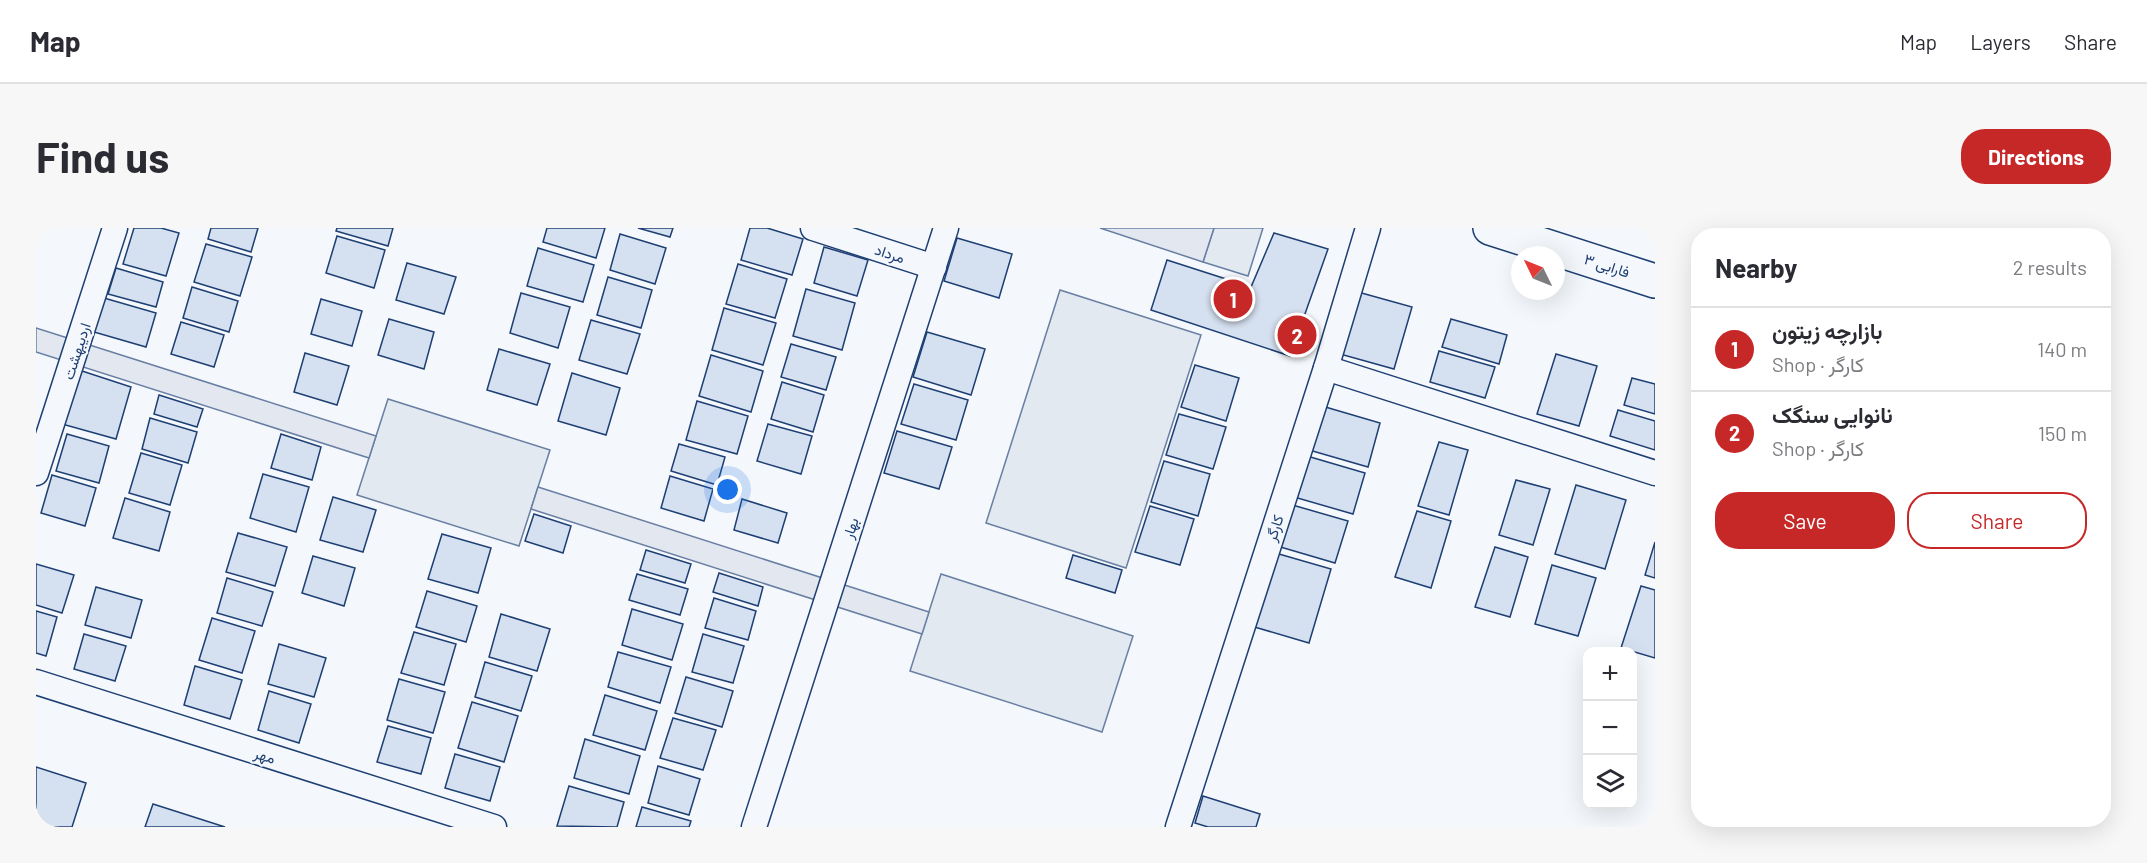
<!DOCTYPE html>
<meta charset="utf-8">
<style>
:root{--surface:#fff;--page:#f7f7f7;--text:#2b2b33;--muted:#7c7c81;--line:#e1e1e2;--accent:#c62828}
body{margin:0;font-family:Barlow,Vazirmatn,sans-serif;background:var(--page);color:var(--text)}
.controls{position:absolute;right:18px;bottom:18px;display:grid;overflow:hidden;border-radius:12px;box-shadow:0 6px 24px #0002}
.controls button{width:54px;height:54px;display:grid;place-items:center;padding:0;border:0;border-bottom:2px solid var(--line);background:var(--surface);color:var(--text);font:30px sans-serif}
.compass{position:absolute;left:1475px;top:18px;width:54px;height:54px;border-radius:50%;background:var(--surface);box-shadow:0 6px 24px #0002;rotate:313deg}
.you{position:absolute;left:692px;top:262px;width:21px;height:21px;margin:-15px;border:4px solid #fff;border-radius:50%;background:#1a73e8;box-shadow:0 0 0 9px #1a73e833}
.badge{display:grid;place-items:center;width:39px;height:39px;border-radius:50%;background:var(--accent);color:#fff;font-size:20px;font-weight:700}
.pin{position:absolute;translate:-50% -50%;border:3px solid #fff;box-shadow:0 2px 6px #0006}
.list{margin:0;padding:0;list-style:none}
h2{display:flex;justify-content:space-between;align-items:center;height:78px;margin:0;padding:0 24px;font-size:26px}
h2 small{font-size:20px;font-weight:400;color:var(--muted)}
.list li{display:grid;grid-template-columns:39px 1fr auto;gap:18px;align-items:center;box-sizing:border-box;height:84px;padding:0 24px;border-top:2px solid var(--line)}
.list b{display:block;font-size:22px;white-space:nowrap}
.list p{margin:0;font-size:20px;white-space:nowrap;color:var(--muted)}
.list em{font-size:20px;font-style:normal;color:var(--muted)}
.actions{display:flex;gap:12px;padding:18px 24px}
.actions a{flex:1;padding:14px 0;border:2px solid var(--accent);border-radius:24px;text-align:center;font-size:21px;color:var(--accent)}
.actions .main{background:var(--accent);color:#fff}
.icon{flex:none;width:33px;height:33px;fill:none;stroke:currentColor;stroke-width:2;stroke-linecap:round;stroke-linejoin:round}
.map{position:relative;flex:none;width:1619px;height:599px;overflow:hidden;border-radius:24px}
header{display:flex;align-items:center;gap:36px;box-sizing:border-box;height:84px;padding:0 30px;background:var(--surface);border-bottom:2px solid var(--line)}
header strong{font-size:28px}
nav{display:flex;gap:33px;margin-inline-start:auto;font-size:21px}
.intro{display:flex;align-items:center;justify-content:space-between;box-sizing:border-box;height:144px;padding:0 36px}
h1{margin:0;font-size:42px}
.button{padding:15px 27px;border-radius:24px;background:var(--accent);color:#fff;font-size:21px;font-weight:700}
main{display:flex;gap:36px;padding:0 36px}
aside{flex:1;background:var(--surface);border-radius:24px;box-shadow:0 6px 24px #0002}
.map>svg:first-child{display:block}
.green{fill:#e3e9f0;stroke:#687fa3;stroke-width:1.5}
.parking{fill:#e3e8f0;stroke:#687fa3;stroke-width:1.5}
.building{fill:#d5e0f0;stroke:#1d3f73;stroke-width:1.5}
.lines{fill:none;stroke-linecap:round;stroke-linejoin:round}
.street-casing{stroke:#1d3f73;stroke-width:27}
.secondary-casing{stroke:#1d3f73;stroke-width:36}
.street{stroke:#f4f7fb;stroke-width:24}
.secondary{stroke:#f4f7fb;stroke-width:33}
.labels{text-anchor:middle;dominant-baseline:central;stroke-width:4.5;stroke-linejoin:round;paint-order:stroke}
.street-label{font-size:15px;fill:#1d3f73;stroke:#f4f7fb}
</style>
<header>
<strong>Map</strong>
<nav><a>Map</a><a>Layers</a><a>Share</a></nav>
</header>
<div class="intro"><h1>Find us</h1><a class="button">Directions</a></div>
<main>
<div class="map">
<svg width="1619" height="599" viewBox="0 0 1619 599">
<rect width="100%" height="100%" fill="#f4f7fb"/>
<g class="green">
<path d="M1178,0H1227L1212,48L1167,34Z"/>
<path d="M1024,62L1165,107L1090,340L950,295Z"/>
<path d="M352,171L514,222L483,318L321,267Z"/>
<path d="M905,346L1097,408L1066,504L874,443Z"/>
</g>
<g class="parking">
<path d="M1064,0H1178L1167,34Z"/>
<path d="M0,100L340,208L333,230L0,124Z"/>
<path d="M502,259L893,384L886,406L495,281Z"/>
</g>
<g class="building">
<path d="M98,0H125L143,5L130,48L87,36Z"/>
<path d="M175,0H222L215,24L172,11Z"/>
<path d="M301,0H357L352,18L300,3Z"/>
<path d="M511,0H569L560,30L507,14Z"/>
<path d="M602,0H637L634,9Z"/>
<path d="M714,0H731L767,11L756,47L705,32Z"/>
<path d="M1238,5L1292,21L1254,128L1115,82L1131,32L1215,59Z"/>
<path d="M584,6L630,20L619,56L574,42Z"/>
<path d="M301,8L349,22L338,60L290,45Z"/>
<path d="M921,10L976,26L963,70L908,53Z"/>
<path d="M170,16L216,29L204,68L158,54Z"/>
<path d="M788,19L832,32L821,68L778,55Z"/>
<path d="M502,20L558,37L547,74L491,58Z"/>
<path d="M371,35L420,49L408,86L360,72Z"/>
<path d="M702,36L751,51L739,90L690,76Z"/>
<path d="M80,40L127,54L120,79L72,66Z"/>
<path d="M572,49L616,62L605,100L561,87Z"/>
<path d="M156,59L202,73L193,104L147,90Z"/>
<path d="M770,61L819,75L806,122L757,108Z"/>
<path d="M1322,64L1376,79L1358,141L1304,126Z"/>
<path d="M485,65L534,79L522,120L474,105Z"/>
<path d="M68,70L120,85L110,119L58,104Z"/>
<path d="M285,71L326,83L316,118L275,106Z"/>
<path d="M688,80L740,95L727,137L676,122Z"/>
<path d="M353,91L398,104L388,141L342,127Z"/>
<path d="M1415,91L1471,107L1463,136L1406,119Z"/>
<path d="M555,92L604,106L591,146L543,132Z"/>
<path d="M145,94L188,107L178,139L135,126Z"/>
<path d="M891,104L949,121L935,167L877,149Z"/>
<path d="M755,116L800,129L790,162L745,149Z"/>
<path d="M463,121L514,136L501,177L451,162Z"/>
<path d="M1403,123L1459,139L1449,170L1394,154Z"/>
<path d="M269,125L313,138L301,177L258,164Z"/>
<path d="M1520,126L1561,138L1543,198L1501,186Z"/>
<path d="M675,127L727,143L715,184L663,168Z"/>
<path d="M1159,137L1203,150L1190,193L1145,179Z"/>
<path d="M43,142L95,159L80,211L26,196Z"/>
<path d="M536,145L584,160L570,207L522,193Z"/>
<path d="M1596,150L1619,156V186L1588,177Z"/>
<path d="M746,154L788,167L777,204L735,191Z"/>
<path d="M878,156L932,172L920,212L865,196Z"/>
<path d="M123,167L167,181L161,199L118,186Z"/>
<path d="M661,173L712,188L701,226L650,212Z"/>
<path d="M1286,178L1344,195L1332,239L1273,222Z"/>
<path d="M1582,182L1619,193V222L1574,208Z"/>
<path d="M1143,186L1190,199L1177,241L1130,227Z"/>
<path d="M114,190L161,204L152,235L106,221Z"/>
<path d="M732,196L776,208L765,246L721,233Z"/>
<path d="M861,203L916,219L903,261L848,245Z"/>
<path d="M31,206L73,218L63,255L20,243Z"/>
<path d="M245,206L285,219L276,252L235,240Z"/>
<path d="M1403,214L1432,222L1413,287L1382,278Z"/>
<path d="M643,216L689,229L681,257L635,243Z"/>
<path d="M105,225L146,237L134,277L93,265Z"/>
<path d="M1271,228L1329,245L1317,286L1258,269Z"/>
<path d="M1128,233L1174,246L1162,288L1115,274Z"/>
<path d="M227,246L273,259L260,304L214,290Z"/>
<path d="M16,247L60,260L49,298L5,285Z"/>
<path d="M634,248L677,261L668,293L625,280Z"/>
<path d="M1480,252L1514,261L1497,317L1463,307Z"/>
<path d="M1540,257L1590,272L1569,341L1519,326Z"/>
<path d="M297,269L340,282L327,324L284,312Z"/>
<path d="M89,270L134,284L123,323L77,310Z"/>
<path d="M706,271L751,285L742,315L698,302Z"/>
<path d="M1253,276L1312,293L1299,335L1241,318Z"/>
<path d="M1114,278L1158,291L1144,337L1099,324Z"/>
<path d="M1381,283L1415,293L1395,360L1359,349Z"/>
<path d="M498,286L535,298L527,325L489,313Z"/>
<path d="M202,305L251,319L239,358L190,344Z"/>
<path d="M406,306L455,320L442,365L392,351Z"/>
<path d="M1619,314V350L1609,347Z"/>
<path d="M1459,319L1492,329L1474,389L1439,379Z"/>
<path d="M610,322L655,336L649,355L604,342Z"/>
<path d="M1236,324L1295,341L1273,415L1215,398Z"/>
<path d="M1037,327L1086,342L1079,365L1030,350Z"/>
<path d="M277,328L319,340L308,378L266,365Z"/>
<path d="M0,336L38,347L26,385L0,377Z"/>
<path d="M1516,337L1560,350L1542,408L1499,396Z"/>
<path d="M683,345L727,359L722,378L677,364Z"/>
<path d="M601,346L652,361L644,387L593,372Z"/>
<path d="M191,350L237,364L226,398L181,385Z"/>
<path d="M1605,358L1619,362V430L1585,420Z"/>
<path d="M60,359L106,372L95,410L49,397Z"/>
<path d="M391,363L441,378L430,414L380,399Z"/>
<path d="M678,370L720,383L712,412L669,400Z"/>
<path d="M596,381L647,396L636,432L586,417Z"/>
<path d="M0,383L21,389L10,428L0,425Z"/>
<path d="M465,386L514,401L501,443L453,429Z"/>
<path d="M176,390L219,403L206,445L163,432Z"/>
<path d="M378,404L420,416L408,457L365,445Z"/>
<path d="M48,406L90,418L79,453L38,441Z"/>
<path d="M667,406L708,418L697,455L656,444Z"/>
<path d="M243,416L290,430L278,469L232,456Z"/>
<path d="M582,424L635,439L624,475L572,459Z"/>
<path d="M449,434L496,448L485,483L439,469Z"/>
<path d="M159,438L206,452L194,491L148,477Z"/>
<path d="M650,449L697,463L686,499L639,485Z"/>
<path d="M363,451L409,464L397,505L351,492Z"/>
<path d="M233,463L275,476L263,515L222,502Z"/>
<path d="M569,467L621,483L609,522L557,507Z"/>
<path d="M436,474L482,488L468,534L422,520Z"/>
<path d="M637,490L680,502L667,542L624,530Z"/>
<path d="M352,498L395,510L385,546L341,534Z"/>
<path d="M549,511L604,528L593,566L538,550Z"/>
<path d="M419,526L464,539L454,573L409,560Z"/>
<path d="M622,538L664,551L653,587L612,575Z"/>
<path d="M0,539L50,555L36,599H0Z"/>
<path d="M533,558L588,574L581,599L521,598Z"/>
<path d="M1167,568L1224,586L1220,599H1172L1159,595Z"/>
<path d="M117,576L189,599H109Z"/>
<path d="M606,579L655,593L653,599H600Z"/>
</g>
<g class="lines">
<defs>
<g id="street">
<path d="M777,0L898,39"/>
<path d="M1290,140L1619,245"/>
<path d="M0,245L79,0"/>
<path d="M0,454L458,599"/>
<path d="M718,599L910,0"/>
<path d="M1142,599L1290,140L1332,0"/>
</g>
<path id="secondary" d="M1454,0L1619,53"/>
</defs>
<use href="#street" class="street-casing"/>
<use href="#secondary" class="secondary-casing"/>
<use href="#street" class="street"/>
<use href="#secondary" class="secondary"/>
</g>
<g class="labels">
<g class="street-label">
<text transform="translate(854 25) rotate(18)">مرداد</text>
<text transform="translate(1571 37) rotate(18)">فارابی ۳</text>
<text transform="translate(40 123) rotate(-72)">اردیبهشت</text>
<text transform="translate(814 300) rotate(-72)">بهار</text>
<text transform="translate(1238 300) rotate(-72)">کارگر</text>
<text transform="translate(229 527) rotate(18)">مهر</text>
</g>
</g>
</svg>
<div class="controls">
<button>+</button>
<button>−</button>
<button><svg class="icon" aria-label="layers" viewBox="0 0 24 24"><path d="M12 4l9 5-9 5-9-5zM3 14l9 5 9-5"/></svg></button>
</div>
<svg class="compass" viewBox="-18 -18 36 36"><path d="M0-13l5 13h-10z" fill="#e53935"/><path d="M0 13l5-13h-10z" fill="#7c7c81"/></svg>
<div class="you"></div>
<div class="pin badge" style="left:1197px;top:71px">1</div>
<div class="pin badge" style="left:1261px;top:107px">2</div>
</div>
<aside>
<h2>Nearby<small>2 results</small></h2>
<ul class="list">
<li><span class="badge">1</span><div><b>بازارچه زیتون</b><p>Shop · کارگر</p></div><em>140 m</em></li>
<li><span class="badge">2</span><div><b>نانوایی سنگک</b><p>Shop · کارگر</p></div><em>150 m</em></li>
</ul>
<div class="actions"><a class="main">Save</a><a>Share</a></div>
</aside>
</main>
